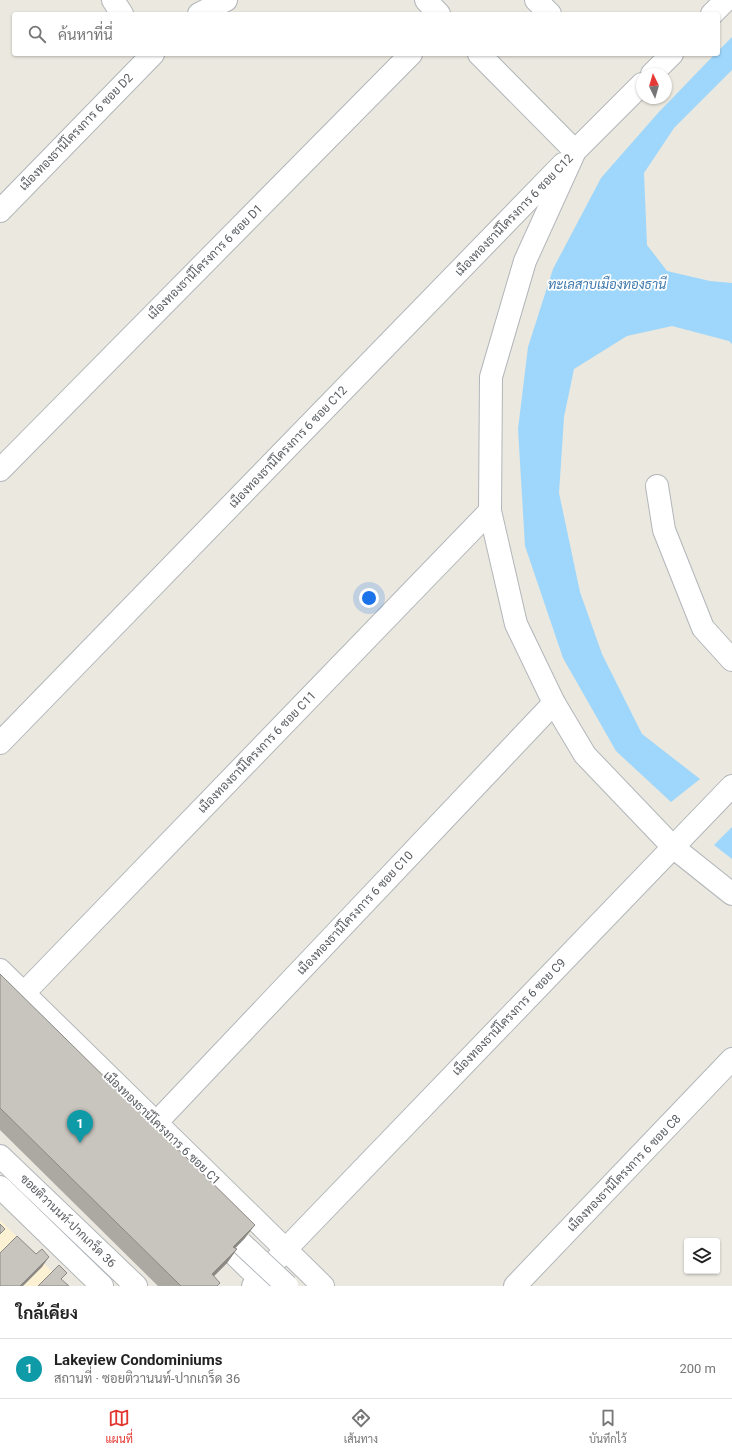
<!DOCTYPE html>
<html lang="th">
<meta charset="utf-8">
<style>
:root{--surface:#fff;--page:#f2f2f2;--text:#222;--muted:#767676;--line:#e0e0e0;--accent:#e2352e}
body{margin:0;font-family:Roboto,Sarabun,sans-serif;background:var(--page);color:var(--text)}
.controls{position:absolute;right:12px;bottom:12px;display:grid;overflow:hidden;border-radius:4px;box-shadow:0 1px 3px #0004}
.controls button{width:36px;height:36px;display:grid;place-items:center;padding:0;border:0;border-bottom:1px solid var(--line);background:var(--surface);color:var(--text);font:20px sans-serif}
.compass{position:absolute;left:636px;top:68px;width:36px;height:36px;border-radius:50%;background:var(--surface);box-shadow:0 1px 3px #0004;rotate:355deg}
.you{position:absolute;left:369px;top:598px;width:14px;height:14px;margin:-10px;border:3px solid #fff;border-radius:50%;background:#1a73e8;box-shadow:0 0 0 6px #1a73e833}
.badge{display:grid;place-items:center;width:26px;height:26px;border-radius:50%;background:var(--accent);color:#fff;font-size:13px;font-weight:700}
.pin{position:absolute;translate:-50% -33px;filter:drop-shadow(0 1px 2px #0008)}
.pin::after{content:'';position:absolute;top:21px;width:14px;height:12px;background:inherit;clip-path:polygon(0 0,100% 0,50% 100%)}
.list{margin:0;padding:0;list-style:none}
h2{display:flex;justify-content:space-between;align-items:center;height:52px;margin:0;padding:0 16px;font-size:17px}
h2 small{font-size:13px;font-weight:400;color:var(--muted)}
.list li{display:grid;grid-template-columns:26px 1fr auto;gap:12px;align-items:center;box-sizing:border-box;height:60px;padding:0 16px;border-top:1px solid var(--line)}
.list b{display:block;font-size:15px;white-space:nowrap}
.list p{margin:0;font-size:13px;white-space:nowrap;color:var(--muted)}
.list em{font-size:13px;font-style:normal;color:var(--muted)}
.icon{flex:none;width:22px;height:22px;fill:none;stroke:currentColor;stroke-width:2;stroke-linecap:round;stroke-linejoin:round}
.map{position:relative;flex:none;width:732px;height:1286px;overflow:hidden}
.search{position:absolute;background:var(--surface);box-shadow:0 1px 3px #0004;left:12px;right:12px;top:12px;height:44px;display:flex;align-items:center;gap:10px;box-sizing:border-box;padding:0 14px;border-radius:4px;color:var(--muted);font-size:15px}
.sheet{height:112px;background:var(--surface)}
nav{display:flex;justify-content:space-around;align-items:center;box-sizing:border-box;height:56px;border-top:1px solid var(--line);background:var(--surface);font-size:11px;color:var(--muted)}
nav a{display:grid;justify-items:center;gap:2px}
nav .on{color:var(--accent)}
.map>svg:first-child{display:block}
.commercial{fill:#fcf1d3}
.water{fill:#9ed7fb}
.lines{fill:none;stroke-linecap:round;stroke-linejoin:round}
.minor-casing{stroke:#b2b6ba;stroke-width:24}
.minor{stroke:#fff;stroke-width:22}
.minor-bridge-casing{stroke:#b2b6ba;stroke-width:24;stroke-linecap:butt}
.minor-bridge{stroke:#fff;stroke-width:22}
.wall{fill:#aca9a3}
.shaded-wall{fill:#8c8985}
.building{fill:#c8c4be;stroke:#8c8985}
.labels{text-anchor:middle;dominant-baseline:central;stroke-width:3.5;stroke-linejoin:round;paint-order:stroke}
.street-label{font-size:12px;fill:#585c60;stroke:#fff}
.water-label{font-size:13px;font-style:italic;fill:#3e78ac;stroke:#fff}
</style>
<div class="map">
<svg width="732" height="1286" viewBox="0 0 732 1286">
<rect width="100%" height="100%" fill="#ebe8df"/>
<path class="commercial" d="M0,1220L67,1286H0Z"/>
<g class="water">
<path d="M732,37V70L674,128L644,173L647,245L667,271L710,281L732,283V344L729,341L672,326L627,336L574,369L564,417L559,493L580,592L602,654L642,734L700,779L671,802L616,751L563,658L525,546L518,429L528,347L553,269L601,178L658,113L715,54H718V51Z"/>
<path d="M732,827V859L714,845Z"/>
</g>
<g class="lines">
<defs>
<g id="minor">
<path d="M113,0L122,14"/>
<path d="M426,0L439,14"/>
<path d="M536,0L550,14"/>
<path d="M199,14L226,0"/>
<path d="M712,14L726,0"/>
<path d="M479,54L575,151"/>
<path d="M652,74L672,54"/>
<path d="M642,84L575,151L525,261L491,377L490,511L516,624L554,703L585,755L673,847L732,894"/>
<path d="M0,211L153,54"/>
<path d="M0,470L411,54"/>
<path d="M657,486L664,530L703,628L732,660"/>
<path d="M0,743L563,164"/>
<path d="M0,970L323,1286"/>
<path d="M24,993L490,511"/>
<path d="M156,1123L554,703"/>
<path d="M0,1156L136,1286"/>
<path d="M0,1187L102,1286"/>
<path d="M232,1252L267,1286"/>
<path d="M253,1286L286,1249L732,786"/>
<path d="M515,1286L732,1059"/>
</g>
</defs>
<use href="#minor" class="minor-casing"/>
<use href="#minor" class="minor"/>
<defs>
<path id="minor-bridge" d="M241,1243L287,1286"/>
</defs>
<use href="#minor-bridge" class="minor-bridge-casing"/>
<use href="#minor-bridge" class="minor-bridge"/>
</g>
<path class="wall" d="M0,974L245,1238L235,1248L237,1249L227,1263L214,1276L218,1286H158L0,1130Z"/>
<g class="shaded-wall">
<path d="M255,1225L245,1238L224,1260L233,1247Z"/>
<path d="M237,1249L227,1263L204,1286L212,1274Z"/>
<path d="M49,1257L42,1267L23,1286H20Z"/>
</g>
<g class="building">
<path d="M0,974L255,1225L233,1247L237,1249L212,1274L220,1283L217,1286H181L0,1108Z"/>
<path d="M0,1224L5,1229L0,1234Z"/>
<path d="M17,1236L36,1254L42,1249L49,1257L20,1286H0V1253Z"/>
<path d="M59,1265L67,1273L61,1279L69,1286H38Z"/>
</g>
<g class="labels">
<g class="street-label">
<text transform="translate(76 132) rotate(-46)">เมืองทองธานีโครงการ 6 ซอย D2</text>
<text transform="translate(514 215) rotate(-46)">เมืองทองธานีโครงการ 6 ซอย C12</text>
<text transform="translate(205 262) rotate(-45)">เมืองทองธานีโครงการ 6 ซอย D1</text>
<text transform="translate(288 447) rotate(-46)">เมืองทองธานีโครงการ 6 ซอย C12</text>
<text transform="translate(257 752) rotate(-46)">เมืองทองธานีโครงการ 6 ซอย C11</text>
<text transform="translate(355 913) rotate(-47)">เมืองทองธานีโครงการ 6 ซอย C10</text>
<text transform="translate(509 1017) rotate(-46)">เมืองทองธานีโครงการ 6 ซอย C9</text>
<text transform="translate(162 1128) rotate(44)">เมืองทองธานีโครงการ 6 ซอย C1</text>
<text transform="translate(624 1173) rotate(-46)">เมืองทองธานีโครงการ 6 ซอย C8</text>
<text transform="translate(68 1221) rotate(44)">ซอยติวานนท์-ปากเกร็ด 36</text>
</g>
<g class="water-label">
<text x="607" y="284">ทะเลสาบเมืองทองธานี</text>
</g>
</g>
</svg>
<div class="controls">
<button><svg class="icon" aria-label="layers" viewBox="0 0 24 24"><path d="M12 4l9 5-9 5-9-5zM3 14l9 5 9-5"/></svg></button>
</div>
<svg class="compass" viewBox="-18 -18 36 36"><path d="M0-13l5 13h-10z" fill="#e53935"/><path d="M0 13l5-13h-10z" fill="#767676"/></svg>
<div class="you"></div>
<div class="pin badge" style="left:80px;top:1143px;background:#0f9aa8">1</div>
<div class="search"><svg class="icon" aria-label="search" viewBox="0 0 24 24"><circle cx="10" cy="10" r="6"/><path d="M15 15l6 6"/></svg>ค้นหาที่นี่</div>
</div>
<section class="sheet">
<h2>ใกล้เคียง<small></small></h2>
<ul class="list">
<li><span class="badge" style="background:#0f9aa8">1</span><div><b>Lakeview Condominiums</b><p>สถานที่ · ซอยติวานนท์-ปากเกร็ด 36</p></div><em>200 m</em></li>
</ul>
</section>
<nav>
<a class="on"><svg class="icon" aria-label="map" viewBox="0 0 24 24"><path d="M3 6l6-2 6 2 6-2v14l-6 2-6-2-6 2zM9 4v14M15 6v14"/></svg>แผนที่</a>
<a><svg class="icon" aria-label="directions" viewBox="0 0 24 24"><path d="M12 3l9 9-9 9-9-9zM9 14v-3h6M13 9l2 2-2 2"/></svg>เส้นทาง</a>
<a><svg class="icon" aria-label="saved" viewBox="0 0 24 24"><path d="M7 4h10v16l-5-4-5 4z"/></svg>บันทึกไว้</a>
</nav>
